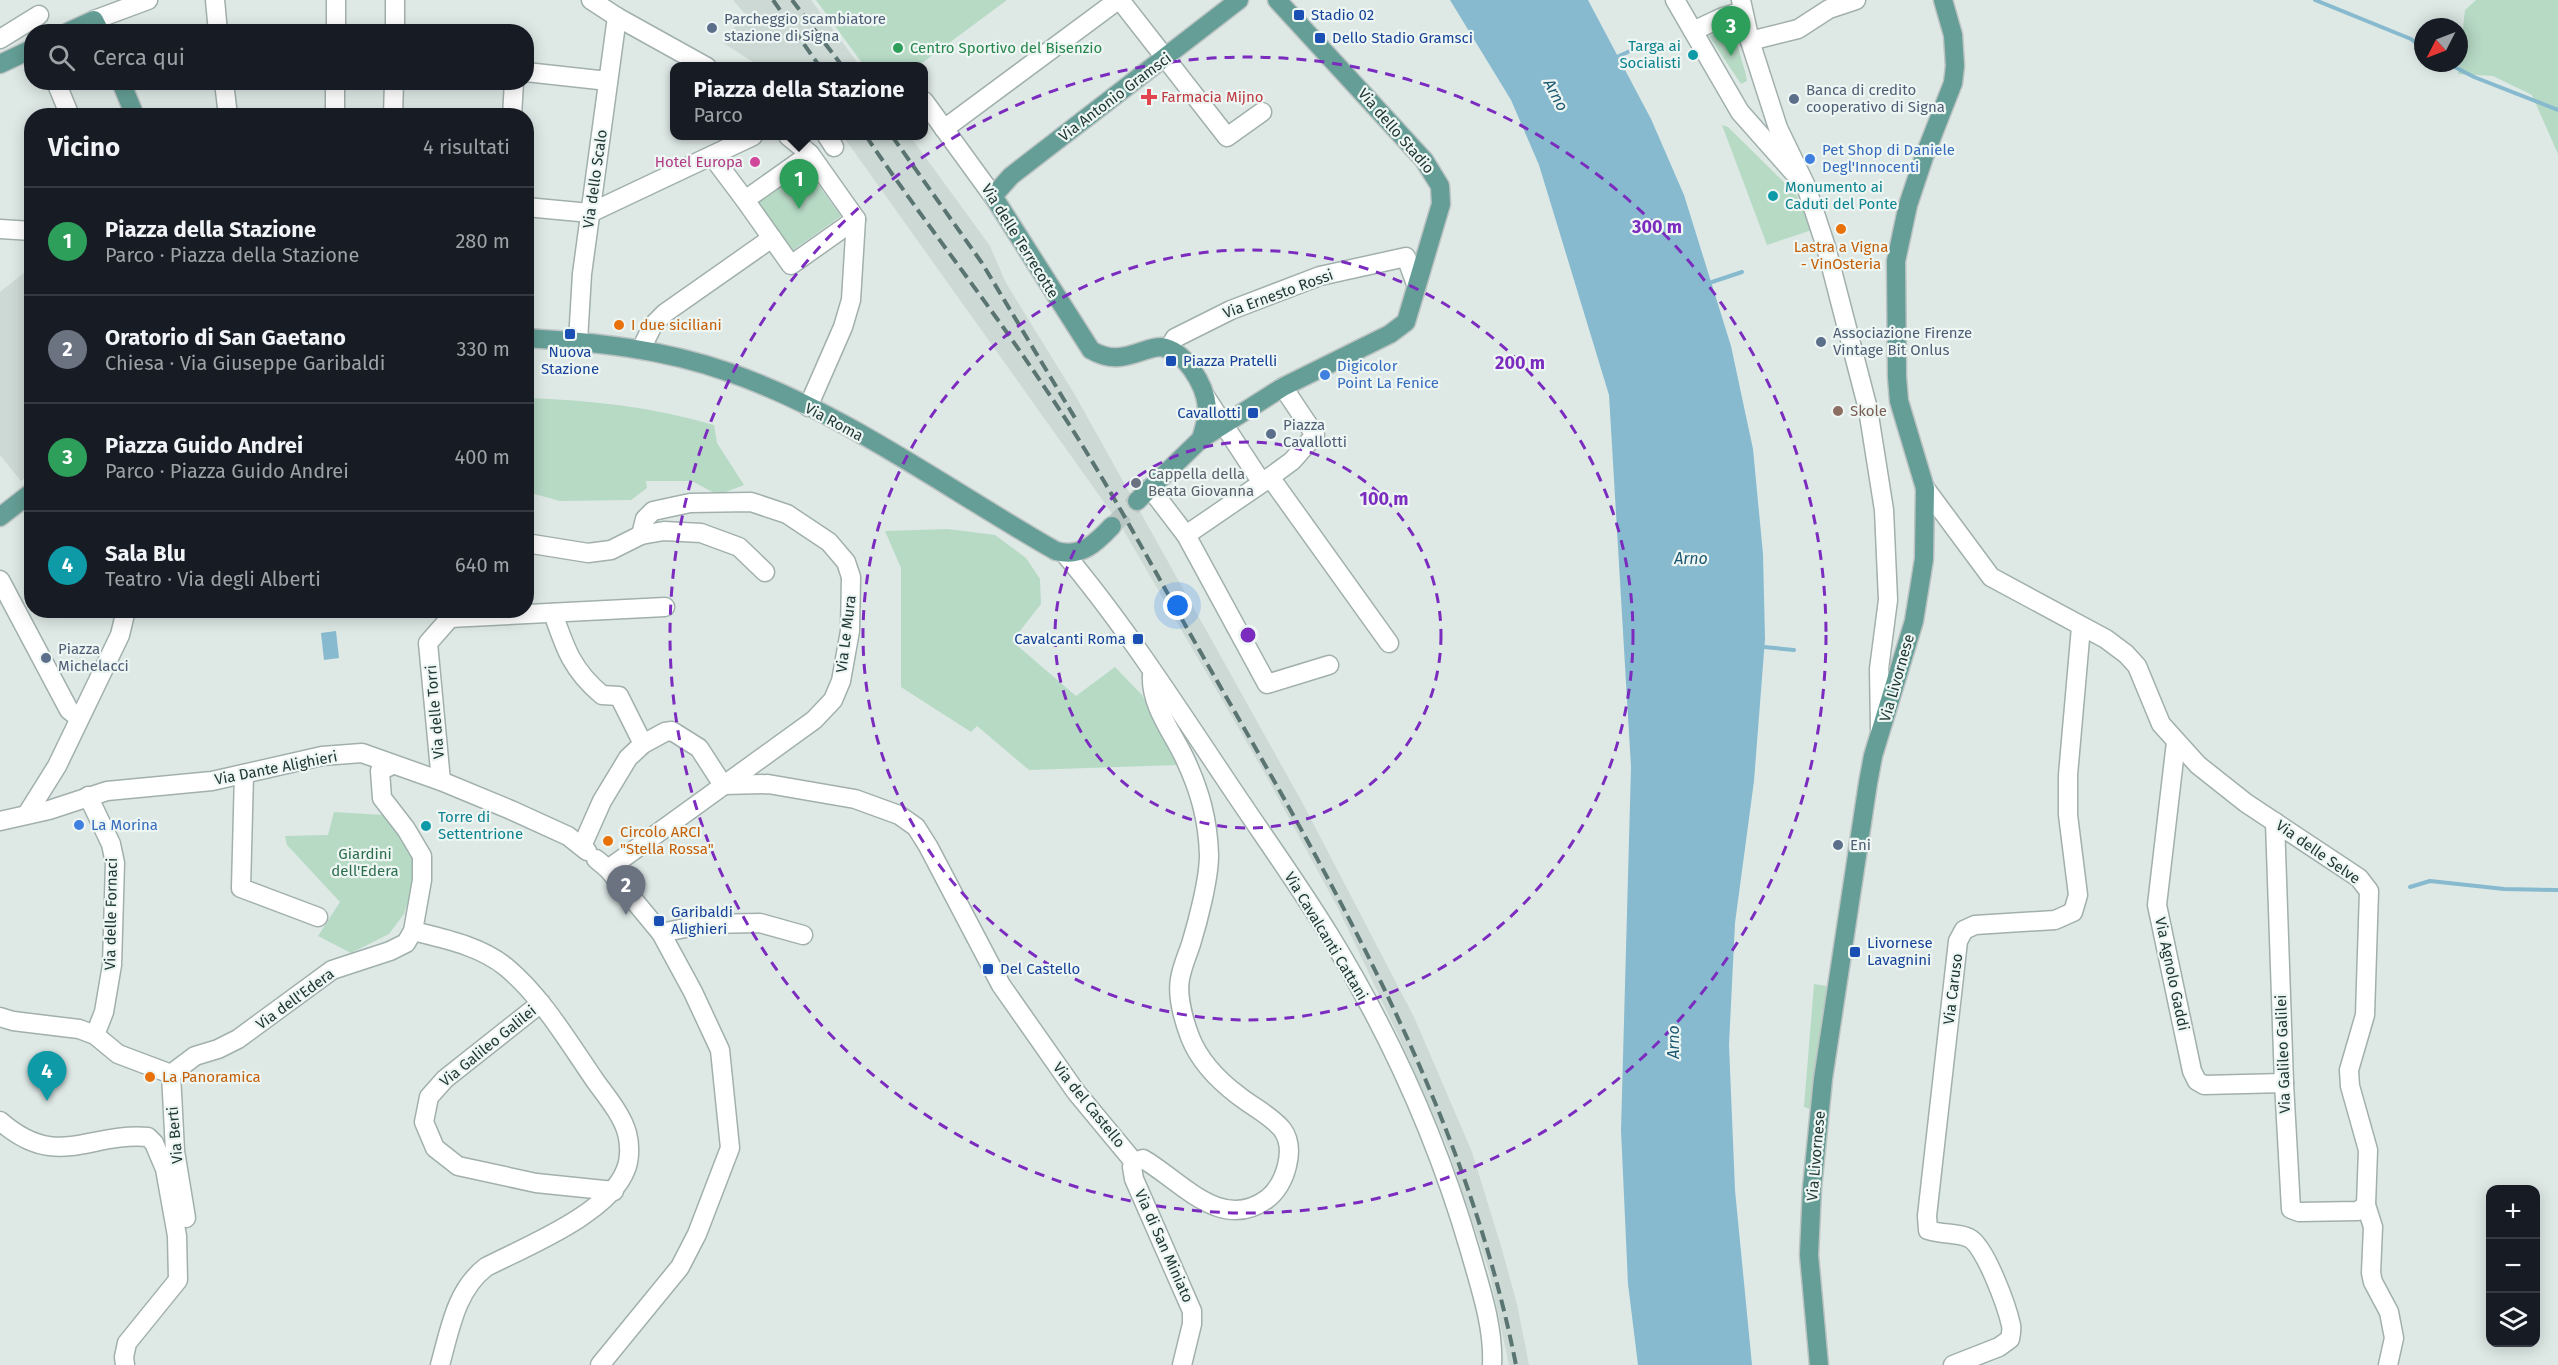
<!DOCTYPE html>
<html lang="it">
<meta charset="utf-8">
<style>
:root{--surface:#171b24;--page:#20242c;--text:#f1f3f6;--muted:#9ea1a6;--line:#363941;--accent:#7c3aed}
body{margin:0;font-family:"Fira Sans",sans-serif;background:var(--page);color:var(--text)}
.controls{position:absolute;right:18px;bottom:18px;display:grid;overflow:hidden;border-radius:12px;box-shadow:0 3px 15px #0003}
.controls button{width:54px;height:54px;display:grid;place-items:center;padding:0;border:0;border-bottom:2px solid var(--line);background:var(--surface);color:var(--text);font:30px sans-serif}
.compass{position:absolute;left:2414px;top:18px;width:54px;height:54px;border-radius:50%;background:var(--surface);box-shadow:0 3px 15px #0003;rotate:228deg}
.you{position:absolute;left:1178px;top:606px;width:21px;height:21px;margin:-15px;border:4px solid #fff;border-radius:50%;background:#1a73e8;box-shadow:0 0 0 9px #1a73e833}
.badge{display:grid;place-items:center;width:39px;height:39px;border-radius:50%;background:var(--accent);color:#fff;font-size:20px;font-weight:700}
.pin{position:absolute;translate:-50% -50px;filter:drop-shadow(0 2px 3px #0008)}
.pin::after{content:'';position:absolute;top:32px;width:21px;height:18px;background:inherit;clip-path:polygon(0 0,100% 0,50% 100%)}
.popup{position:absolute;left:670px;top:62px;width:258px;height:78px;box-sizing:border-box;display:grid;place-content:center;border-radius:12px;background:var(--surface);filter:drop-shadow(0 2px 4px #0005);font-size:20px;white-space:nowrap;color:var(--muted)}
.popup b{font-size:22px;color:var(--text)}
.popup::after{content:'';position:absolute;left:50%;top:100%;margin-left:-12px;border:12px solid transparent;border-top-color:var(--surface)}
.list{margin:0;padding:0;list-style:none}
h2{display:flex;justify-content:space-between;align-items:center;height:78px;margin:0;padding:0 24px;font-size:26px}
h2 small{font-size:20px;font-weight:400;color:var(--muted)}
.list li{display:grid;grid-template-columns:39px 1fr auto;gap:18px;align-items:center;box-sizing:border-box;height:108px;padding:0 24px;border-top:2px solid var(--line)}
.list b{display:block;font-size:22px;white-space:nowrap}
.list p{margin:0;font-size:20px;white-space:nowrap;color:var(--muted)}
.list em{font-size:20px;font-style:normal;color:var(--muted)}
.icon{flex:none;width:33px;height:33px;fill:none;stroke:currentColor;stroke-width:2;stroke-linecap:round;stroke-linejoin:round}
.map{position:relative;flex:none;width:2558px;height:1365px;overflow:hidden}
.search{position:absolute;background:var(--surface);box-shadow:0 3px 15px #0003;left:24px;top:24px;width:510px;height:66px;display:flex;align-items:center;gap:15px;box-sizing:border-box;padding:0 21px;border-radius:24px;color:var(--muted);font-size:22px}
.panel{position:absolute;background:var(--surface);box-shadow:0 3px 15px #0003;left:24px;top:108px;width:510px;height:510px;border-radius:24px}
.map>svg:first-child{display:block}
.built{fill:#cdd9d5}
.green{fill:#b7dac5}
.water{fill:#87bace}
.lines{fill:none;stroke-linecap:round;stroke-linejoin:round}
.stream{stroke:#87bace;stroke-width:4}
.major-tunnel{stroke:#b8c6c3;stroke-width:18;stroke-dasharray:18 9;stroke-linecap:butt}
.minor-casing{stroke:#a1b0ad;stroke-width:21}
.major-casing{stroke:#bcc3c2;stroke-width:21}
.minor{stroke:#fff;stroke-width:18}
.major{stroke:#649e96;stroke-width:18}
.rail{stroke:#5a7471;stroke-width:4;stroke-dasharray:12 6;stroke-linecap:butt}
.ring{fill:none;stroke:#7b2cbf;stroke-width:3;stroke-dasharray:10 8}
.transit-dot{fill:#1a4fb4;stroke:#eef6f3;stroke-width:2}
.service-dot{fill:#5c6f8a;stroke:#eef6f3;stroke-width:2}
.leisure-dot{fill:#2e9e5b;stroke:#eef6f3;stroke-width:2}
.culture-dot{fill:#0f9aa8;stroke:#eef6f3;stroke-width:2}
.health-dot{fill:#e0444e;stroke:#eef6f3;stroke-width:2}
.shop-dot{fill:#3f7fe0;stroke:#eef6f3;stroke-width:2}
.hotel-dot{fill:#d1479c;stroke:#eef6f3;stroke-width:2}
.food-dot{fill:#e8710a;stroke:#eef6f3;stroke-width:2}
.education-dot{fill:#8d6e63;stroke:#eef6f3;stroke-width:2}
.worship-dot{fill:#6b7280;stroke:#eef6f3;stroke-width:2}
.labels{text-anchor:middle;dominant-baseline:central;stroke-width:4.5;stroke-linejoin:round;paint-order:stroke}
.transit-label{font-size:15px;fill:#164399;stroke:#eef6f3;text-anchor:start}
.service-label{font-size:15px;fill:#4e5e75;stroke:#eef6f3;text-anchor:start}
.culture-label{font-size:15px;fill:#0d838f;stroke:#eef6f3;text-anchor:start}
.leisure-label{font-size:15px;fill:#27864d;stroke:#eef6f3;text-anchor:start}
.street-label{font-size:15px;fill:#203835;stroke:#eef6f3}
.health-label{font-size:15px;fill:#be3a42;stroke:#eef6f3;text-anchor:start}
.shop-label{font-size:15px;fill:#366cbe;stroke:#eef6f3;text-anchor:start}
.hotel-label{font-size:15px;fill:#b23c85;stroke:#eef6f3;text-anchor:end}
.food-label{font-size:15px;fill:#c56008;stroke:#eef6f3;text-anchor:start}
.education-label{font-size:15px;fill:#785e54;stroke:#eef6f3;text-anchor:start}
.worship-label{font-size:15px;fill:#5b616d;stroke:#eef6f3;text-anchor:start}
.park-label{font-size:15px;fill:#2c6e4e;stroke:#eef6f3}
.water-label{font-size:16px;font-style:italic;fill:#1d5972;stroke:#eef6f3}
.centre{fill:#7b2cbf;stroke:#eef6f3;stroke-width:3}
.ring-label{font-size:18px;text-anchor:middle;font-weight:bold;fill:#7b2cbf;stroke:#eef6f3;stroke-width:4.5;stroke-linejoin:round;paint-order:stroke}
</style>
<div class="map">
<svg width="2558" height="1365" viewBox="0 0 2558 1365">
<rect width="100%" height="100%" fill="#dee9e6"/>
<g class="built">
<path d="M733,0H811L860,66H759L722,42L745,14Z"/>
<path d="M843,136H910L990,246L1006,283L1075,395L1302,802L1414,1017L1472,1152L1501,1246L1517,1304L1529,1365H1509L1489,1271L1447,1146L1398,1035L1339,910L1264,772L1121,526Z"/>
<path d="M31,267L32,473L21,481L0,455V292Z"/>
</g>
<g class="green">
<path d="M816,0H1007L918,66L865,67Z"/>
<path d="M2476,0H2558V154L2532,95L2493,76L2458,74L2465,10Z"/>
<path d="M1732,26L1746,75L1747,81L1741,84L1709,36Z"/>
<path d="M1722,125L1728,127L1796,194L1815,229L1767,245Z"/>
<path d="M806,168L841,216L792,251L757,203Z"/>
<path d="M526,398C590,400 653,407 714,425L717,443L744,485L718,495L692,481H646L647,488L631,500L560,501L527,492Z"/>
<path d="M948,529L995,535L1026,558L1040,579L1041,604L1012,641L1076,696L1115,667L1142,695L1178,765L1029,770L977,726L971,732L901,687V568L885,531Z"/>
<path d="M334,812L384,815L415,853V879L404,914L389,934L351,953L318,936L340,902L287,845L285,836L328,835Z"/>
<path d="M1814,984L1833,987L1813,1110L1804,1107Z"/>
</g>
<g class="water">
<path d="M1450,0H1588L1651,119L1684,195L1731,346L1753,449L1763,554L1765,639L1754,781L1735,923L1729,1045L1735,1190L1752,1365H1638L1628,1284L1621,1130L1631,767L1609,395L1539,165L1511,100Z"/>
<path d="M336,631L339,658L324,660L321,633Z"/>
</g>
<g class="lines">
<g class="stream">
<path d="M2315,0L2411,39L2423,48"/>
<path d="M1619,56L1648,43"/>
<path d="M2447,63L2474,77L2558,110"/>
<path d="M1712,282L1742,272"/>
<path d="M1764,647L1794,650"/>
<path d="M2410,887L2430,881L2504,889L2558,890"/>
</g>
<path class="major-tunnel" d="M1112,526L1137,501"/>
<defs>
<g id="minor">
<path d="M215,0L218,32"/>
<path d="M395,0V32"/>
<path d="M591,0L617,17L707,67"/>
<path d="M1120,0L1227,137L1262,112"/>
<path d="M1675,0L1740,112L1794,173"/>
<path d="M1741,0L1750,41L1778,128L1806,186L1826,247L1868,409L1884,510L1888,600L1879,669L1880,729"/>
<path d="M94,20L148,0"/>
<path d="M1693,31L1723,17L1743,11"/>
<path d="M336,32V0"/>
<path d="M0,39L39,15"/>
<path d="M1750,41L1798,29L1829,9L1856,0"/>
<path d="M526,72L608,81"/>
<path d="M56,82L70,116"/>
<path d="M224,82L228,116"/>
<path d="M924,101L993,196"/>
<path d="M335,116V82"/>
<path d="M393,116L394,82"/>
<path d="M512,116L514,82"/>
<path d="M944,129L1118,0"/>
<path d="M788,136L810,154"/>
<path d="M827,136L834,147"/>
<path d="M810,154L856,219L791,265L745,200Z"/>
<path d="M712,156L745,200"/>
<path d="M526,207L590,213L753,136"/>
<path d="M0,229L32,231"/>
<path d="M578,341L582,274L617,17"/>
<path d="M641,349L653,325L665,313L772,238"/>
<path d="M1168,349L1175,338L1231,310L1320,276L1406,257L1416,284"/>
<path d="M1205,396L1262,483L1292,461L1315,435L1283,387"/>
<path d="M808,407L843,327L851,300L856,219"/>
<path d="M1270,477L1389,643"/>
<path d="M1150,488L1186,535L1267,684L1329,665"/>
<path d="M1925,488L1991,577L2106,639L2126,654L2137,666L2161,724L2198,765L2246,803L2359,878L2369,891L2365,1015L2349,1070L2350,1086L2368,1150L2366,1205L2373,1227L2371,1273L2373,1282L2389,1312L2394,1338L2388,1365"/>
<path d="M1186,535L1262,483"/>
<path d="M526,543L588,553L611,550L641,535L664,531L701,533L739,547L765,572"/>
<path d="M1064,553C1123,623 1173,701 1224,777C1259,830 1297,882 1330,936C1390,1034 1438,1141 1470,1251C1480,1287 1494,1327 1492,1365"/>
<path d="M0,580L69,710L79,718"/>
<path d="M553,613C565,648 572,670 602,695L619,696L643,744"/>
<path d="M450,618L665,607"/>
<path d="M2176,742L2157,905L2192,1071L2197,1081L2204,1085L2284,1083"/>
<path d="M244,774L241,888L318,917"/>
<path d="M441,781L428,643L450,618"/>
<path d="M723,785L768,784L855,799L899,815L916,827L928,846L1001,985L1076,1092L1134,1162"/>
<path d="M88,796L111,844L115,863L112,965L104,1012L95,1035"/>
<path d="M27,814L57,766L120,635L126,610"/>
<path d="M0,821L49,810L107,791L212,781L322,756L362,753L441,781L511,810L568,836L587,851"/>
<path d="M2275,822L2284,1083L2291,1209L2299,1212L2358,1211L2366,1205"/>
<path d="M582,846L602,801L628,758L643,744L665,732L672,731L699,748L723,785"/>
<path d="M596,859L608,869L661,933L693,992L720,1050L730,1148L697,1234L680,1267L600,1365"/>
<path d="M608,869L814,720L833,700L841,681L850,631L851,577L846,562L829,542L787,514L751,502L690,503L653,511L645,519L641,535"/>
<path d="M413,931C445,939 480,946 506,967C543,998 569,1043 596,1082C607,1097 622,1115 627,1133C630,1144 630,1159 626,1169C610,1213 527,1246 486,1267C456,1290 450,1329 440,1365"/>
<path d="M661,933L704,924L760,923L803,935"/>
<path d="M541,1003L445,1079L429,1097L424,1122L435,1148L458,1166L536,1183L614,1191"/>
<path d="M0,1017L13,1021L79,1029L95,1035L118,1054L171,1074"/>
<path d="M171,1074L195,1056L218,1049L238,1039L332,970L390,951L406,943L413,931L422,880V856L406,829L382,798L380,771L392,765"/>
<path d="M171,1074L175,1151L186,1218"/>
<path d="M0,1121C57,1171 88,1132 148,1137L154,1143L165,1169L177,1236L178,1280L127,1343L124,1357L125,1365"/>
<path d="M1134,1162L1143,1159C1180,1180 1221,1233 1267,1199C1285,1185 1297,1149 1282,1129C1270,1115 1253,1107 1239,1096C1219,1081 1199,1060 1190,1037C1184,1021 1177,996 1180,979C1182,967 1187,956 1191,944C1198,921 1209,879 1209,855C1208,820 1200,791 1185,759C1173,733 1150,705 1152,675"/>
<path d="M1134,1162L1132,1167L1134,1179L1192,1311V1324L1182,1365"/>
<path d="M1953,1365L1999,1347L2010,1339C2011,1334 2012,1329 2011,1325C2007,1307 1985,1245 1969,1238C1957,1232 1943,1235 1928,1230L1927,1216L1958,941L1964,930L1975,925L2055,920L2073,912L2078,895L2068,815V775L2081,627"/>
</g>
<g id="major">
<path d="M68,32L94,20L100,32"/>
<path d="M0,64L32,49"/>
<path d="M121,82L135,116"/>
<path d="M526,338C595,342 663,349 728,372C844,412 950,491 1056,551C1081,558 1096,543 1112,526"/>
<path d="M1201,439C1204,429 1208,417 1207,407C1205,385 1185,350 1161,347C1155,347 1149,349 1143,351C1123,358 1110,361 1091,350L993,196L1011,176L1239,0"/>
<path d="M1137,501L1201,439L1283,387L1390,334L1406,322L1441,204L1440,186L1424,160L1277,0"/>
<path d="M0,517L32,492"/>
<path d="M1819,1365L1809,1255L1812,1188L1823,1079L1868,783L1873,756L1914,621L1924,559L1925,488L1899,401L1897,377L1896,261L1908,205L1924,157L1953,83L1955,66L1953,35L1943,0"/>
</g>
</defs>
<use href="#minor" class="minor-casing"/>
<use href="#major" class="major-casing"/>
<use href="#minor" class="minor"/>
<use href="#major" class="major"/>
<g class="rail">
<path d="M773,0L820,67"/>
<path d="M792,0L843,67"/>
<path d="M866,136C923,221 988,302 1045,388C1106,477 1155,573 1209,667C1336,888 1466,1112 1516,1365"/>
<path d="M892,136L982,263L1075,418"/>
</g>
</g>
<g class="ring">
<circle cx="1248" cy="635" r="193"/>
<circle cx="1248" cy="635" r="385"/>
<circle cx="1248" cy="635" r="578"/>
</g>
<g class="transit-dot">
<rect x="1293" y="9" width="12" height="12" rx="3"/>
<rect x="1314" y="32" width="12" height="12" rx="3"/>
<rect x="564" y="328" width="12" height="12" rx="3"/>
<rect x="1165" y="355" width="12" height="12" rx="3"/>
<rect x="1247" y="407" width="12" height="12" rx="3"/>
<rect x="1132" y="633" width="12" height="12" rx="3"/>
<rect x="653" y="915" width="12" height="12" rx="3"/>
<rect x="1849" y="946" width="12" height="12" rx="3"/>
<rect x="982" y="963" width="12" height="12" rx="3"/>
</g>
<g class="service-dot">
<circle cx="712" cy="28" r="6"/>
<circle cx="1794" cy="99" r="6"/>
<circle cx="1821" cy="342" r="6"/>
<circle cx="1271" cy="434" r="6"/>
<circle cx="46" cy="658" r="6"/>
<circle cx="1838" cy="845" r="6"/>
</g>
<circle class="leisure-dot" cx="898" cy="48" r="6"/>
<g class="culture-dot">
<circle cx="1693" cy="55" r="6"/>
<circle cx="1773" cy="196" r="6"/>
<circle cx="426" cy="826" r="6"/>
</g>
<path class="health-dot" d="M1146 88h6v6h6v6h-6v6h-6v-6h-6v-6h6z"/>
<g class="shop-dot">
<circle cx="1810" cy="159" r="6"/>
<circle cx="1325" cy="375" r="6"/>
<circle cx="79" cy="825" r="6"/>
</g>
<circle class="hotel-dot" cx="755" cy="162" r="6"/>
<g class="food-dot">
<circle cx="1841" cy="229" r="6"/>
<circle cx="619" cy="325" r="6"/>
<circle cx="608" cy="841" r="6"/>
<circle cx="150" cy="1077" r="6"/>
</g>
<circle class="education-dot" cx="1838" cy="411" r="6"/>
<circle class="worship-dot" cx="1136" cy="483" r="6"/>
<g class="labels">
<g class="transit-label">
<text x="1311" y="15">Stadio 02</text>
<text x="1332" y="38">Dello Stadio Gramsci</text>
<text x="570" y="352" text-anchor="middle">Nuova<tspan x="570" dy="17">Stazione</tspan></text>
<text x="1183" y="361">Piazza Pratelli</text>
<text x="1241" y="413" text-anchor="end">Cavallotti</text>
<text x="1126" y="639" text-anchor="end">Cavalcanti Roma</text>
<text x="671" y="912">Garibaldi<tspan x="671" dy="17">Alighieri</tspan></text>
<text x="1867" y="943">Livornese<tspan x="1867" dy="17">Lavagnini</tspan></text>
<text x="1000" y="969">Del Castello</text>
</g>
<g class="service-label">
<text x="724" y="19">Parcheggio scambiatore<tspan x="724" dy="17">stazione di Signa</tspan></text>
<text x="1806" y="90">Banca di credito<tspan x="1806" dy="17">cooperativo di Signa</tspan></text>
<text x="1833" y="333">Associazione Firenze<tspan x="1833" dy="17">Vintage Bit Onlus</tspan></text>
<text x="1283" y="425">Piazza<tspan x="1283" dy="17">Cavallotti</tspan></text>
<text x="58" y="649">Piazza<tspan x="58" dy="17">Michelacci</tspan></text>
<text x="1850" y="845">Eni</text>
</g>
<g class="culture-label">
<text x="1681" y="46" text-anchor="end">Targa ai<tspan x="1681" dy="17">Socialisti</tspan></text>
<text x="1785" y="187">Monumento ai<tspan x="1785" dy="17">Caduti del Ponte</tspan></text>
<text x="438" y="817">Torre di<tspan x="438" dy="17">Settentrione</tspan></text>
</g>
<g class="leisure-label">
<text x="910" y="48">Centro Sportivo del Bisenzio</text>
</g>
<g class="street-label">
<text transform="translate(1115 97) rotate(-37)">Via Antonio Gramsci</text>
<text transform="translate(1396 131) rotate(49)">Via dello Stadio</text>
<text transform="translate(595 179) rotate(-82)">Via dello Scalo</text>
<text transform="translate(1020 241) rotate(58)">Via delle Terrecotte</text>
<text transform="translate(1278 294) rotate(-20)">Via Ernesto Rossi</text>
<text transform="translate(834 422) rotate(28)">Via Roma</text>
<text transform="translate(846 634) rotate(-83)">Via Le Mura</text>
<text transform="translate(1897 678) rotate(-74)">Via Livornese</text>
<text transform="translate(435 712) rotate(-95)">Via delle Torri</text>
<text transform="translate(276 768) rotate(-11)">Via Dante Alighieri</text>
<text transform="translate(2318 852) rotate(35)">Via delle Selve</text>
<text transform="translate(111 914) rotate(-89)">Via delle Fornaci</text>
<text transform="translate(1326 936) rotate(59)">Via Cavalcanti Cattani</text>
<text transform="translate(2172 974) rotate(78)">Via Agnolo Gaddi</text>
<text transform="translate(1953 989) rotate(-83)">Via Caruso</text>
<text transform="translate(295 999) rotate(-36)">Via dell'Edera</text>
<text transform="translate(488 1046) rotate(-39)">Via Galileo Galilei</text>
<text transform="translate(2283 1054) rotate(-92)">Via Galileo Galilei</text>
<text transform="translate(1089 1105) rotate(51)">Via del Castello</text>
<text transform="translate(175 1135) rotate(-95)">Via Berti</text>
<text transform="translate(1816 1156) rotate(-85)">Via Livornese</text>
<text transform="translate(1164 1246) rotate(66)">Via di San Miniato</text>
</g>
<g class="health-label">
<text x="1161" y="97">Farmacia Mijno</text>
</g>
<g class="shop-label">
<text x="1822" y="150">Pet Shop di Daniele<tspan x="1822" dy="17">Degl'Innocenti</tspan></text>
<text x="1337" y="366">Digicolor<tspan x="1337" dy="17">Point La Fenice</tspan></text>
<text x="91" y="825">La Morina</text>
</g>
<g class="hotel-label">
<text x="743" y="162">Hotel Europa</text>
</g>
<g class="food-label">
<text x="1841" y="247" text-anchor="middle">Lastra a Vigna<tspan x="1841" dy="17">- VinOsteria</tspan></text>
<text x="631" y="325">I due siciliani</text>
<text x="620" y="832">Circolo ARCI<tspan x="620" dy="17">"Stella Rossa"</tspan></text>
<text x="162" y="1077">La Panoramica</text>
</g>
<g class="education-label">
<text x="1850" y="411">Skole</text>
</g>
<g class="worship-label">
<text x="1148" y="474">Cappella della<tspan x="1148" dy="17">Beata Giovanna</tspan></text>
</g>
<g class="park-label">
<text x="365" y="854">Giardini<tspan x="365" dy="17">dell'Edera</tspan></text>
</g>
<g class="water-label">
<text transform="translate(1556 95) rotate(62)">Arno</text>
<text x="1691" y="558">Arno</text>
<text transform="translate(1673 1042) rotate(-90)">Arno</text>
</g>
</g>
<circle cx="1248" cy="635" r="9" class="centre"/>
<g class="ring-label">
<text x="1657" y="233">300 m</text>
<text x="1520" y="369">200 m</text>
<text x="1384" y="505">100 m</text>
</g>
</svg>
<div class="controls">
<button>+</button>
<button>−</button>
<button><svg class="icon" aria-label="layers" viewBox="0 0 24 24"><path d="M12 4l9 5-9 5-9-5zM3 14l9 5 9-5"/></svg></button>
</div>
<svg class="compass" viewBox="-18 -18 36 36"><path d="M0-13l5 13h-10z" fill="#e53935"/><path d="M0 13l5-13h-10z" fill="#9ea1a6"/></svg>
<div class="you"></div>
<div class="pin badge" style="left:799px;top:209px;background:#2e9e5b">1</div>
<div class="popup"><b>Piazza della Stazione</b>Parco</div>
<div class="pin badge" style="left:626px;top:915px;background:#6b7280">2</div>
<div class="pin badge" style="left:1731px;top:56px;background:#2e9e5b">3</div>
<div class="pin badge" style="left:47px;top:1101px;background:#0f9aa8">4</div>
<div class="search"><svg class="icon" aria-label="search" viewBox="0 0 24 24"><circle cx="10" cy="10" r="6"/><path d="M15 15l6 6"/></svg>Cerca qui</div>
<section class="panel">
<h2>Vicino<small>4 risultati</small></h2>
<ul class="list">
<li><span class="badge" style="background:#2e9e5b">1</span><div><b>Piazza della Stazione</b><p>Parco · Piazza della Stazione</p></div><em>280 m</em></li>
<li><span class="badge" style="background:#6b7280">2</span><div><b>Oratorio di San Gaetano</b><p>Chiesa · Via Giuseppe Garibaldi</p></div><em>330 m</em></li>
<li><span class="badge" style="background:#2e9e5b">3</span><div><b>Piazza Guido Andrei</b><p>Parco · Piazza Guido Andrei</p></div><em>400 m</em></li>
<li><span class="badge" style="background:#0f9aa8">4</span><div><b>Sala Blu</b><p>Teatro · Via degli Alberti</p></div><em>640 m</em></li>
</ul>
</section>
</div>
